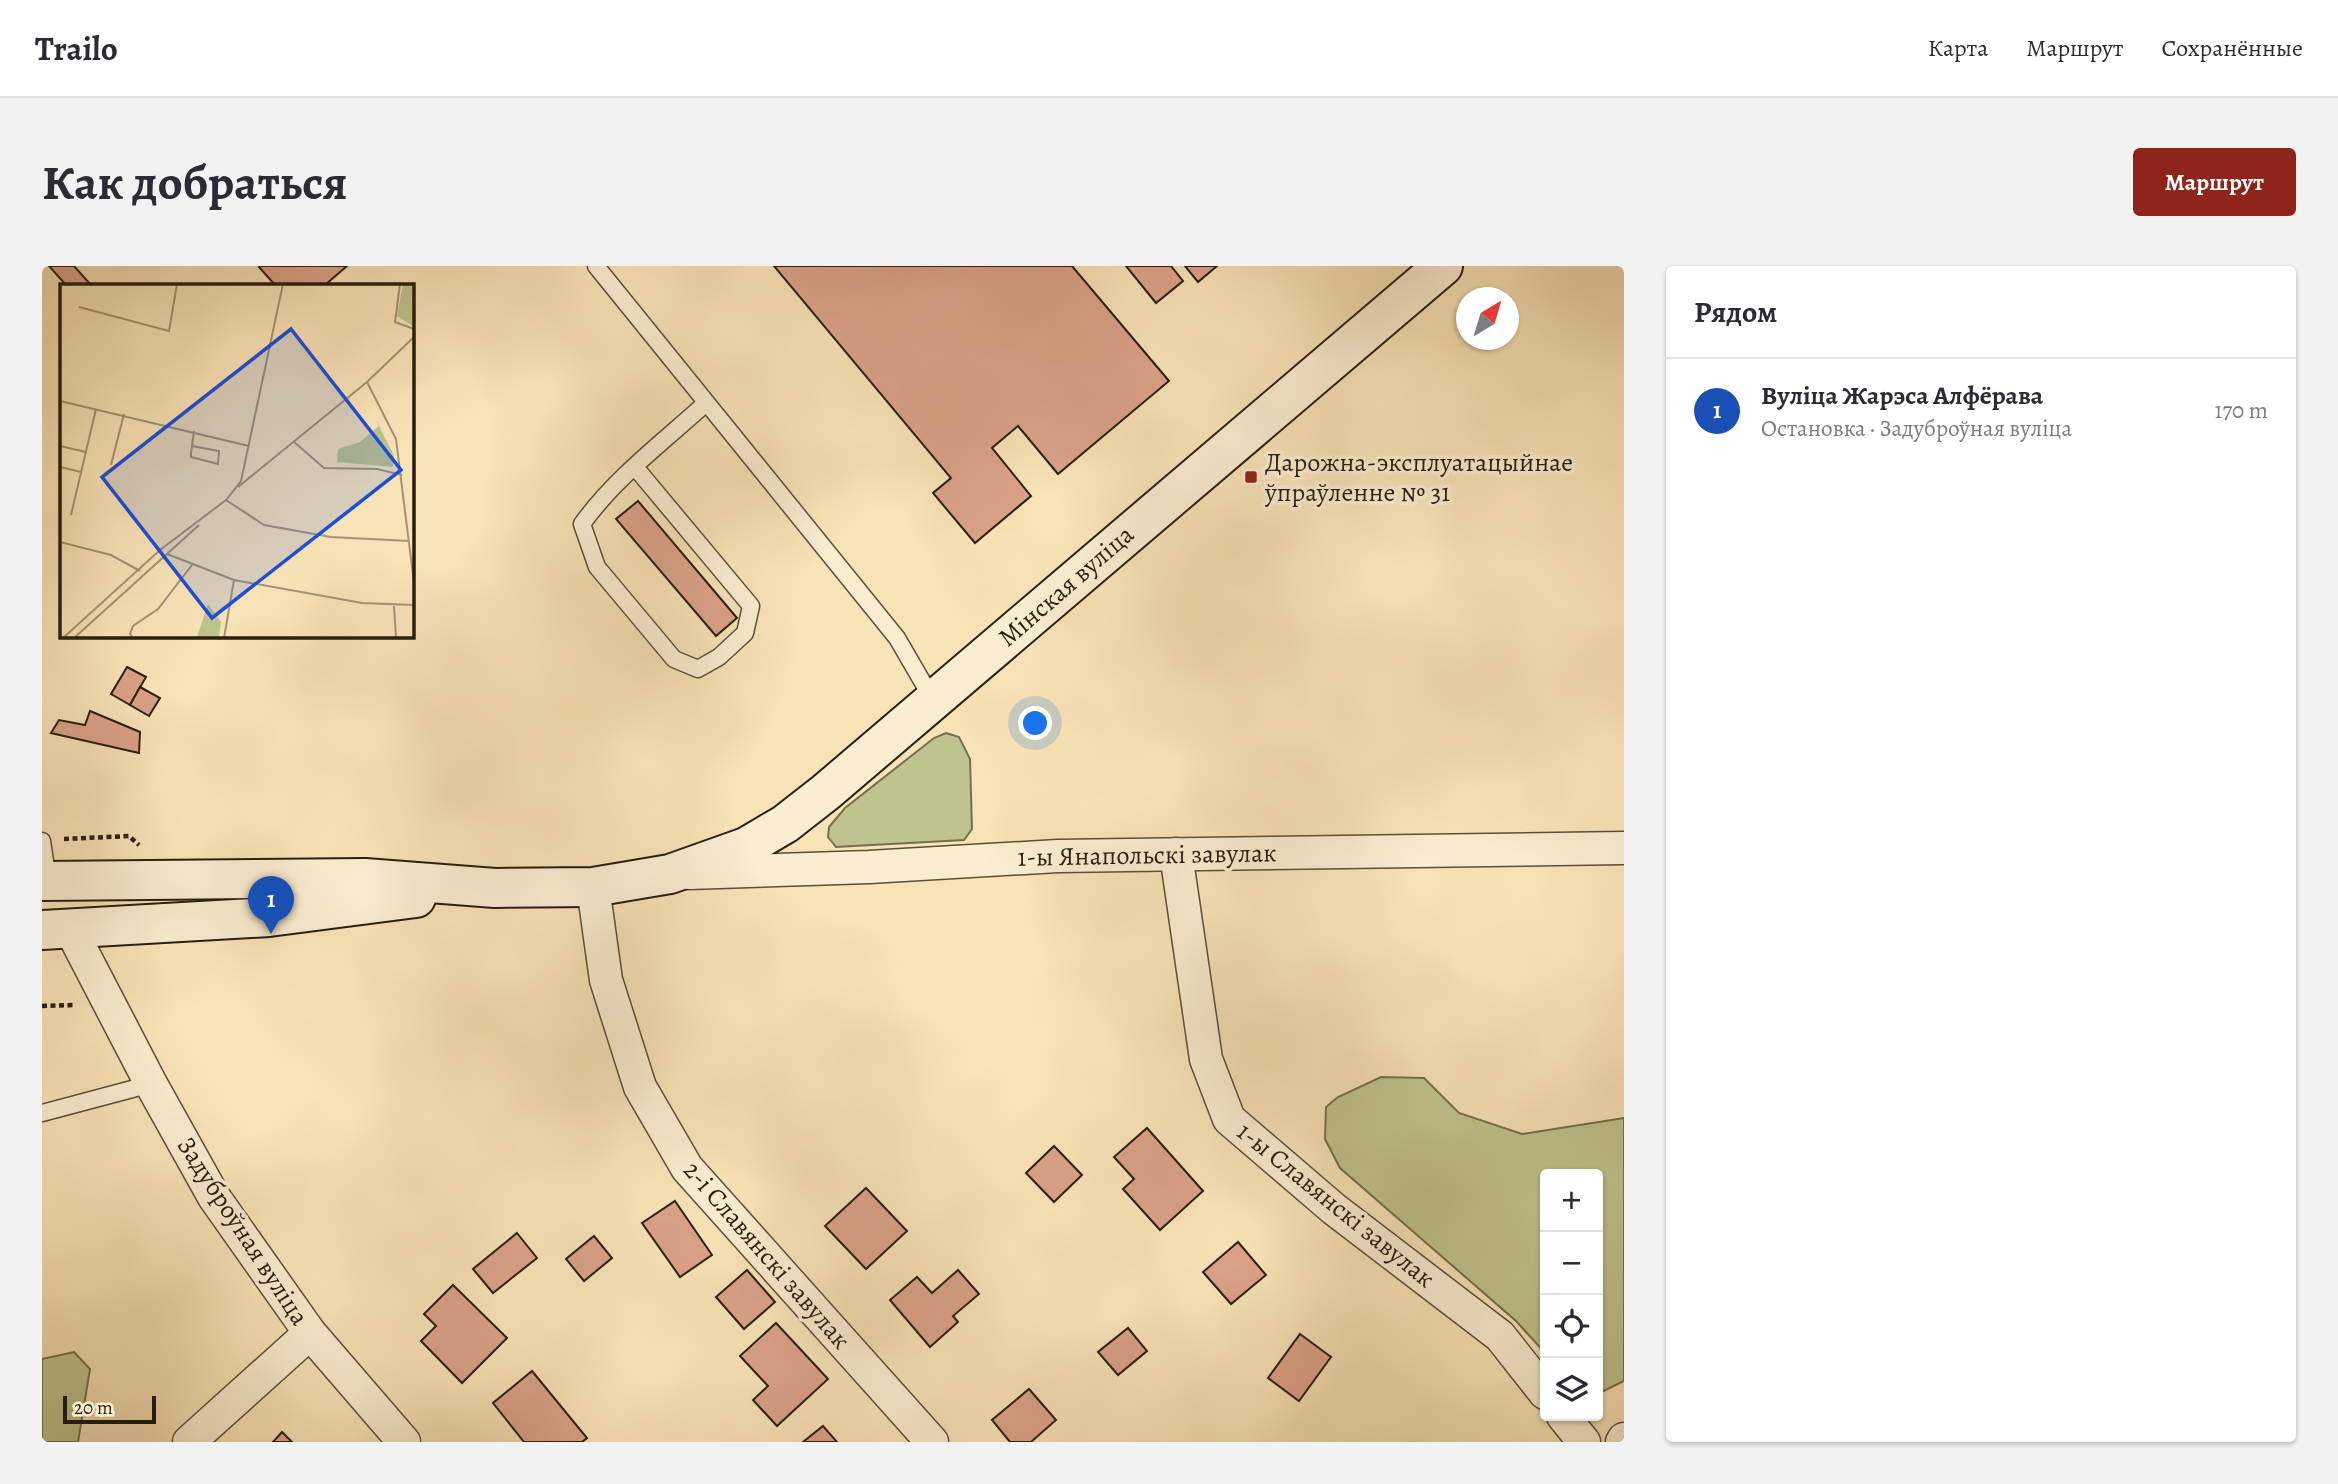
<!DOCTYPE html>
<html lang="ru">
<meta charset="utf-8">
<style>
:root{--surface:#fff;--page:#f2f2f3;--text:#2b2b33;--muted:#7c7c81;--line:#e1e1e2;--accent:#8f2418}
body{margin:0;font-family:Alegreya,serif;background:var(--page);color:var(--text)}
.controls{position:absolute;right:21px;bottom:21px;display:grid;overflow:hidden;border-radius:7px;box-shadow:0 2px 5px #0004}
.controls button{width:63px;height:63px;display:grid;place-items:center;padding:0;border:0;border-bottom:2px solid var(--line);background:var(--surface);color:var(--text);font:35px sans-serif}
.compass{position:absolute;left:1414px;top:21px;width:63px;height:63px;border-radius:50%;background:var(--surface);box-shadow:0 2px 5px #0004;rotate:38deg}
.scale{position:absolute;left:21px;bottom:18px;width:93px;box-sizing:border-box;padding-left:7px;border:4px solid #271d11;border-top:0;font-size:19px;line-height:24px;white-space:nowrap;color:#271d11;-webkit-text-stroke:5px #faedd0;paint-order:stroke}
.you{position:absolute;left:994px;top:458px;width:24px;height:24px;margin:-18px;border:5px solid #fff;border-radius:50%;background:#1a73e8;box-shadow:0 0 0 10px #1a73e833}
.badge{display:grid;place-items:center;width:46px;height:46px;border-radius:50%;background:var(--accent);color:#fff;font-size:23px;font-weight:700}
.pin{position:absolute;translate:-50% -58px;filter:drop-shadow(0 2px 4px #0008)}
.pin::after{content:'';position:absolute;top:37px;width:24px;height:21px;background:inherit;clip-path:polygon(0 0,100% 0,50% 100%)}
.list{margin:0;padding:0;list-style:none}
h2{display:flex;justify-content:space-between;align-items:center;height:91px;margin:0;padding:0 28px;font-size:30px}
h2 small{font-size:23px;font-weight:400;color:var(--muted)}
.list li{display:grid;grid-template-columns:46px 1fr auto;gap:21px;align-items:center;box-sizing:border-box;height:105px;padding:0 28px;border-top:2px solid var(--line)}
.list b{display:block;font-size:26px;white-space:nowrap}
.list p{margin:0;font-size:23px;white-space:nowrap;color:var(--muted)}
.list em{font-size:23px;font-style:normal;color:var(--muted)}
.icon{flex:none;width:38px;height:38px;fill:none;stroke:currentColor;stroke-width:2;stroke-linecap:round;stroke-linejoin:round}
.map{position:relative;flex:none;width:1582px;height:1176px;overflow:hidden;border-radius:7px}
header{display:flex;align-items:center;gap:42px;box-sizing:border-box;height:98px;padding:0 35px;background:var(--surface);border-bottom:2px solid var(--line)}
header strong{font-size:33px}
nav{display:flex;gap:38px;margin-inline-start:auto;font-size:24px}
.intro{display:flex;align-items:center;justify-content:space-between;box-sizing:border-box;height:168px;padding:0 42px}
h1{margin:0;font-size:49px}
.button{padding:18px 32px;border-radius:7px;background:var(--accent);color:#fff;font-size:24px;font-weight:700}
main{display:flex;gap:42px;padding:0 42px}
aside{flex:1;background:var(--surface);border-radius:7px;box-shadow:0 2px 5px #0004}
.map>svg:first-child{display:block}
.green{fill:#bfc38d;stroke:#73704f;stroke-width:2}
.building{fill:#dba287;stroke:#271d11;stroke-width:2}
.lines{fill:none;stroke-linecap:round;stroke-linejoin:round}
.service-casing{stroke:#5b4e3a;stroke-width:19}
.minor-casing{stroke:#5b4e3a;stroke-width:35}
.secondary-casing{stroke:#271d11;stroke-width:42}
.path{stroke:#271d11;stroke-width:4.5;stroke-dasharray:5 3.5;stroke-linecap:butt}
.service{stroke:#faedd0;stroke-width:16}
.minor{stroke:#faedd0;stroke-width:32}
.secondary{stroke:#faedd0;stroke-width:38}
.poi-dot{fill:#8f2418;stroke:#faedd0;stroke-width:2.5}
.labels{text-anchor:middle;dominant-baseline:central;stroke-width:7;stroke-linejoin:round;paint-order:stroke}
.poi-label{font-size:26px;fill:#271d11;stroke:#faedd0;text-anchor:start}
.street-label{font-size:26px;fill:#271d11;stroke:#faedd0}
.inset-road{fill:none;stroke:#a49475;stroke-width:2}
.view{fill:#1d4ed8;fill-opacity:0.15;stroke:#1d4ed8;stroke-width:3.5}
.inset-edge{fill:none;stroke:#271d11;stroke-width:3.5}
</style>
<header>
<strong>Trailo</strong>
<nav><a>Карта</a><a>Маршрут</a><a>Сохранённые</a></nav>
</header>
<div class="intro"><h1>Как добраться</h1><a class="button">Маршрут</a></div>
<main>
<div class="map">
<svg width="1582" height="1176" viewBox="0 0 1582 1176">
<rect width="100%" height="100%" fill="#f8e3b7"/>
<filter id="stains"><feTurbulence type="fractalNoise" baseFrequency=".00286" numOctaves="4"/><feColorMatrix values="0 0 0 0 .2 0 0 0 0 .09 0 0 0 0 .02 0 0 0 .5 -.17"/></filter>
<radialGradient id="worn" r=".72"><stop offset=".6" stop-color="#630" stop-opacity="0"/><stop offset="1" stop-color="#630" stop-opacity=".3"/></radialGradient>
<g class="green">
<path d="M904,467L917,471L928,493L930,563L922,574L794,581L786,571L787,561L803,542L892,472Z"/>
<path d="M1339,811L1382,812L1417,847L1480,868L1582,852V1115L1556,1128V908H1503V1087L1474,1055L1298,902L1283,873L1284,841L1296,831Z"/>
<path d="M32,1086L48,1103L36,1176H0V1093Z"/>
</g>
<g class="building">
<path d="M7,0H32L49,19H24Z"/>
<path d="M219,0H305L283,19H233L217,1Z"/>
<path d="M732,0H1030L1127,115L1016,208L976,160L950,182L989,230L933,277L891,227L909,212Z"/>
<path d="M1084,0H1129L1141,15L1114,37Z"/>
<path d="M1143,0H1175L1156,16Z"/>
<path d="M596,235L695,352L674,370L574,253Z"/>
<path d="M85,401L104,411L88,439L69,428Z"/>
<path d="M98,421L118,432L107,450L88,439Z"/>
<path d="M48,445L98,466L97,487L9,467L17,454L43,459Z"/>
<path d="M1105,862L1161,925L1118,964L1081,923L1092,913L1072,891Z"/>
<path d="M1012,880L1040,909L1012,936L984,907Z"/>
<path d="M824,922L865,965L824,1003L783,960Z"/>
<path d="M633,935L670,989L638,1011L600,957Z"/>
<path d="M475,967L495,992L451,1027L431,1003Z"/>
<path d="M552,970L570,992L542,1015L524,993Z"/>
<path d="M1196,976L1224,1009L1189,1038L1161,1006Z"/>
<path d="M705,1004L733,1036L702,1063L674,1031Z"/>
<path d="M916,1004L937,1028L911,1050L916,1056L888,1081L848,1034L875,1011L890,1027Z"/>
<path d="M411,1019L465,1072L420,1117L379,1075L394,1060L382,1048Z"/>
<path d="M734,1057L786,1113L735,1160L711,1134L726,1120L698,1090Z"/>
<path d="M1086,1062L1105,1085L1076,1109L1056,1086Z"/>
<path d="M1258,1068L1289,1091L1257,1135L1226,1112Z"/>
<path d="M490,1105L545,1172L540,1176H482L451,1137Z"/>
<path d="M987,1123L1014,1154L989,1176H968L950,1154Z"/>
<path d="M781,1160L795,1176H761Z"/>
<path d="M240,1166L250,1176H231Z"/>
</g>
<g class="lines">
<defs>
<g id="service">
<path d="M554,0L855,372L891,434"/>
<path d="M593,201L709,340L703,367L677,391L656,403L632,393L555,301L540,258C573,212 621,176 664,137"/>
<path d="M0,575L6,615"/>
<path d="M0,847L109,818"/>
</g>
<g id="minor">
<path d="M1134,588L1164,793L1187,853L1292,943L1458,1070L1503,1127"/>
<path d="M647,607L827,601L1016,590L1582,582"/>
<path d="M551,621L564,714L598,821L645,902L890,1176"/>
<path d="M28,662L109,818L172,931L268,1067L362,1176"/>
<path d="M1521,1150L1542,1176"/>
<path d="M147,1176L268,1067"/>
<path d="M1580,1176L1582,1173"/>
</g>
<g id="secondary">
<path d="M0,615L323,612L453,622L551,621L628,608L704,581L743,558L784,526L1401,0"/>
<path d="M0,664L227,651L374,632"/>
</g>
</defs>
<use href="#service" class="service-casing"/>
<use href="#minor" class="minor-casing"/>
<use href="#secondary" class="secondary-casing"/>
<g class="path">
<path d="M22,573L87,570L97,579"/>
<path d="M0,740L34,739"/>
</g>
<use href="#service" class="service"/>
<use href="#minor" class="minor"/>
<use href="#secondary" class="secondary"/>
</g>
<rect class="poi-dot" x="1202" y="204" width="14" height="14" rx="3.5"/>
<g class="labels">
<g class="poi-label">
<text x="1223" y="196">Дарожна-эксплуатацыйнае<tspan x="1223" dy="30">ўпраўленне № 31</tspan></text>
</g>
<g class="street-label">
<text transform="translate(1024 320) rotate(-41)">Мінская вуліца</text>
<text transform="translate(1105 589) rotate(-1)">1-ы Янапольскі завулак</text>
<text transform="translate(1294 939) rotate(39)">1-ы Славянскі завулак</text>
<text transform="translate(201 965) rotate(57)">Задуброўная вуліца</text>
<text transform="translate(725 989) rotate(49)">2-і Славянскі завулак</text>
</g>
</g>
<g transform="translate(18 18)">
<rect width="354" height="354" fill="#f8e3b7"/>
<path d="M343,0H353V42L337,32ZM319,142L334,171L333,183L277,178L278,165L300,158ZM148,320L161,338L159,353H137Z" fill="#bfc38d"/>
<path class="inset-road" d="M340,0L335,38L354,45M19,23L109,47L117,0M307,98L336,155L354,299M0,117L189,162M233,157L264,184L317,185L342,191M0,162L26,168M132,162L159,167L158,180L131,173V169L132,162L134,147M51,181L64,130M0,183L21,188M178,203L307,98L354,53M166,216L204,241L271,253L349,257M11,231L36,125M85,249L100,266M0,258L51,271L80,287M107,270L174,296L302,319L354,321M334,322L336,354M3,354L100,266L166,216L181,197L223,0M14,354L139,241M73,354L70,350L73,342L98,325L132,281M164,354L174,296"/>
<path class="view" d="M231,45L341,186L152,334L42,193Z"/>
<rect width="354" height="354" class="inset-edge"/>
</g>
<rect width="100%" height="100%" filter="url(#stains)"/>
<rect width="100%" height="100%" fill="url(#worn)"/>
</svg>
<div class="controls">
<button>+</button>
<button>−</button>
<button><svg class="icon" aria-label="locate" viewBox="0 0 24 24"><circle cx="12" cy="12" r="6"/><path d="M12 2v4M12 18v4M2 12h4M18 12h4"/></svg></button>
<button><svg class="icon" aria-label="layers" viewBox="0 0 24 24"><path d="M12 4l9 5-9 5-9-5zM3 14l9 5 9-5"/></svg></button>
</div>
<svg class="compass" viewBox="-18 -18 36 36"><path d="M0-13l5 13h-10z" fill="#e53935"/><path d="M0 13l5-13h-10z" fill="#7c7c81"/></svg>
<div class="scale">20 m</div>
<div class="you"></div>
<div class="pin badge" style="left:229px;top:668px;background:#1a4fb4">1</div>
</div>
<aside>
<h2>Рядом<small></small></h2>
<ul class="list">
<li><span class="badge" style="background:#1a4fb4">1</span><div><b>Вуліца Жарэса Алфёрава</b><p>Остановка · Задуброўная вуліца</p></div><em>170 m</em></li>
</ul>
</aside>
</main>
